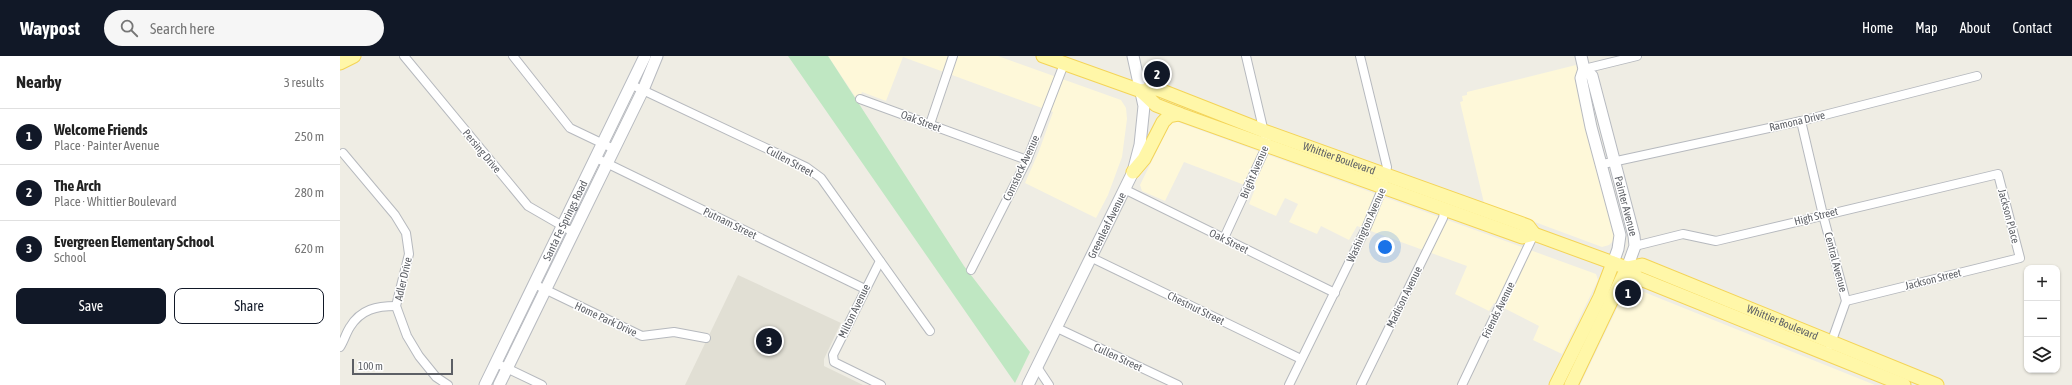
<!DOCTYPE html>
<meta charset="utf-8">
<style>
:root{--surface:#fff;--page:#f6f6f6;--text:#222;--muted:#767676;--line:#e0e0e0;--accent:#111827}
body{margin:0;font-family:"Asap Condensed",sans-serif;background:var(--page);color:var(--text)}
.controls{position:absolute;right:12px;bottom:12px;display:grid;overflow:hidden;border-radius:8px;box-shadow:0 1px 3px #0004}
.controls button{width:36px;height:36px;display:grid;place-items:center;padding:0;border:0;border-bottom:1px solid var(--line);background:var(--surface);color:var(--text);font:20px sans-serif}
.scale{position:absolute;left:12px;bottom:10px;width:101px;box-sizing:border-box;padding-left:4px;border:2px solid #5c5f65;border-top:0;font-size:11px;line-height:14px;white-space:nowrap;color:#5c5f65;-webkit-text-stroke:3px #fff;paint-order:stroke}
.you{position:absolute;left:1045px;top:191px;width:14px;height:14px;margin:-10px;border:3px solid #fff;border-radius:50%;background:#1a73e8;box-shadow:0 0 0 6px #1a73e833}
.badge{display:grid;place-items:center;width:26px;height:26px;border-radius:50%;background:var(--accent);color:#fff;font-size:13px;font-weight:700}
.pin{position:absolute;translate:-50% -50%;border:2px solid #fff;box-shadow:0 1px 4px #0006}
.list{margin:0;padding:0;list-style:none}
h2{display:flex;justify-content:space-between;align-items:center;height:52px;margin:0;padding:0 16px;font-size:17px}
h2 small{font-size:13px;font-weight:400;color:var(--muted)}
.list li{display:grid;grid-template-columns:26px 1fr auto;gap:12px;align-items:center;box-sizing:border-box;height:56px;padding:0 16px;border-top:1px solid var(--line)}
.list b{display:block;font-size:15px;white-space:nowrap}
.list p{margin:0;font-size:13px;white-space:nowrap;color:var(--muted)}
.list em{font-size:13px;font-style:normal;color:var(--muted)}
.actions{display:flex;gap:8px;padding:12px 16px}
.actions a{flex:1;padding:9px 0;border:1px solid var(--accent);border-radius:8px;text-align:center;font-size:14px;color:var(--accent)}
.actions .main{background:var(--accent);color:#fff}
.icon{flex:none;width:22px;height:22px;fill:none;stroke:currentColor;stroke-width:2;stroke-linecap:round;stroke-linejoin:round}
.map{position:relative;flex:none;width:1732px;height:329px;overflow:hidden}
header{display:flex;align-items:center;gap:24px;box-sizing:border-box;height:56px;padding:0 20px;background:var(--accent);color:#fff}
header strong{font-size:19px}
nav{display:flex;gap:22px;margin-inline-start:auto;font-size:14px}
.search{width:280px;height:36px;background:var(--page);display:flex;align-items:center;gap:10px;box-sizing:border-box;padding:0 14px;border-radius:22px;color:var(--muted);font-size:15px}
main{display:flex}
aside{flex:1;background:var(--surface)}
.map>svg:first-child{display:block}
.commercial{fill:#fef8d9}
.education{fill:#e1dfd4}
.green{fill:#bfe7c2}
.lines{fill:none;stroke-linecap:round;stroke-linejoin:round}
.street-casing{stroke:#b6b9be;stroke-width:10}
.secondary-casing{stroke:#b7bac0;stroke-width:13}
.primary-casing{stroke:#f4d457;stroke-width:15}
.street{stroke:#fff;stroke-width:8}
.secondary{stroke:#fff;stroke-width:11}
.primary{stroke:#fff7a8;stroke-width:13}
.labels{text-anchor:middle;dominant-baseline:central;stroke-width:3;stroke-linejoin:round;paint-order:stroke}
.street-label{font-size:11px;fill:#5c5f65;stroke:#fff}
</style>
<header>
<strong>Waypost</strong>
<div class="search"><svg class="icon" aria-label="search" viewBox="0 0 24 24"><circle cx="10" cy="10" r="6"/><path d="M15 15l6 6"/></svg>Search here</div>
<nav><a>Home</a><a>Map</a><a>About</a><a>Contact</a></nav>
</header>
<main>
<aside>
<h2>Nearby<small>3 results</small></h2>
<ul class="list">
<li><span class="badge">1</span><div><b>Welcome Friends</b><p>Place · Painter Avenue</p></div><em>250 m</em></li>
<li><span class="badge">2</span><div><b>The Arch</b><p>Place · Whittier Boulevard</p></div><em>280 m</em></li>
<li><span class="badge">3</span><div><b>Evergreen Elementary School</b><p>School</p></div><em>620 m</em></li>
</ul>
<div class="actions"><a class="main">Save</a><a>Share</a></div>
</aside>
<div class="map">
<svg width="1732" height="329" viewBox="0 0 1732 329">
<rect width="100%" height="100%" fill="#efede4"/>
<g class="commercial">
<path d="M488,0H658L781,44L786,52L787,63L782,101L768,139L756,162L685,127L699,95L713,56L563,1L546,45L522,36L518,45Z"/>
<path d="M1236,9L1274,179V184L1269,189L1262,191L1144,147L1120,46L1123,45L1122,40L1127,39V36Z"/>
<path d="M835,65L1256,218L1258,224L1222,298L1193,284L1199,270L1154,247L1149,255L1115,238L1127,210L1017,170L1009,184L981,170L977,178L949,166L958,148L945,142L936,160L909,148L915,133L844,106L825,145L802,135L800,129L825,78L831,67Z"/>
<path d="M1294,232L1535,329H1240L1279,248L1287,235Z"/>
</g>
<path class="education" d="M398,219L501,267L484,303V310L523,329H345Z"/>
<path class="green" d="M448,0H488L624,210L690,296L675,327Z"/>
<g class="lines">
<defs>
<g id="street">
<path d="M64,0L188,150L233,176"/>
<path d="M173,0L230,72L274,93"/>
<path d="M1244,13L1297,0"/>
<path d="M292,29L466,111L481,122L590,275"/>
<path d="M520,43L687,104"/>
<path d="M1461,65L1483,159L1506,245L1490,290"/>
<path d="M590,68L613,0"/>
<path d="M3,97L55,159L66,177L69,198L56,250L67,280L79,300L96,321L108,329"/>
<path d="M256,102L525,233"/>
<path d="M1263,108L1461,65L1637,20"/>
<path d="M784,133L995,237"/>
<path d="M884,182L927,89L906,0"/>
<path d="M1295,190L1343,178L1376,185L1658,118L1680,202L1506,245"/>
<path d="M750,201L961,303"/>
<path d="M540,205L493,299L494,306L541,329"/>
<path d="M631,214L687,104L724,8"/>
<path d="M194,228L302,280L334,276L366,282"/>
<path d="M717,272L838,329"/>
<path d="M0,291C4,285 6,277 10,271C21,253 37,250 56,250"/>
<path d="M156,307L202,329"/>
<path d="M697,311L709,329"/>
<path d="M949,329L1027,170L1043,131L1047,111L1020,0"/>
<path d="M1021,329L1103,162L1105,152"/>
<path d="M1122,329L1194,178"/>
</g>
<g id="secondary">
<path d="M1241,0L1244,13L1241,22L1251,71L1280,179L1278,193L1273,207"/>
<path id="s1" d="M1244,13L1252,20L1294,180L1295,190L1287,212"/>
<path id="s2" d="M145,329L305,0"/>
<path d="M159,329L303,34L317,0"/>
<path id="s3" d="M688,329L793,116L800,89L804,50L793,0"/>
</g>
<g id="primary">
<path d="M703,0L801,35L816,49L839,58L1182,181L1194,178L1287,212L1298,222L1564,329"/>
<path d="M0,7L14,0"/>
<path id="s4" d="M801,35L817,33L924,75L1188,170L1194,178"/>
<path d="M793,116L804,103L823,66L829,60L839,58"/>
<path id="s5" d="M1287,212L1302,209L1597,329"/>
<path d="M1216,329L1260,241L1273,207"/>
<path d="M1231,329L1287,212"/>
</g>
</defs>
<use href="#street" class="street-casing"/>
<use href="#secondary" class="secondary-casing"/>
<use href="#primary" class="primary-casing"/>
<use href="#street" class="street"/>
<use href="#secondary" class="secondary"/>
<use href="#primary" class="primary"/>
</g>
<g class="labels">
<g class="street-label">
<text transform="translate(581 65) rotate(20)">Oak Street</text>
<text transform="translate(1457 65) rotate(-13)">Ramona Drive</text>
<text transform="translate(142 95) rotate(50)">Persing Drive</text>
<text stroke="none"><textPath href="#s4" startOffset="211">Whittier Boulevard</textPath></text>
<text transform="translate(450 105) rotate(28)">Cullen Street</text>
<text transform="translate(681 112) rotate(-65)">Comstock Avenue</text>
<text transform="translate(914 116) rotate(-67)">Bright Avenue</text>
<text stroke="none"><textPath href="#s1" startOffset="145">Painter Avenue</textPath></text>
<text transform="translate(1476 160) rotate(-14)">High Street</text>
<text transform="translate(1669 160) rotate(75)">Jackson Place</text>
<text stroke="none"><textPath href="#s2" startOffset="183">Santa Fe Springs Road</textPath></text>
<text transform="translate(390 167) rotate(26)">Putnam Street</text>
<text stroke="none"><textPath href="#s3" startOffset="178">Greenleaf Avenue</textPath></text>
<text transform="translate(1026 169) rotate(-66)">Washington Avenue</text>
<text transform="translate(889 185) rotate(26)">Oak Street</text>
<text transform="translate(1496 206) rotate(75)">Central Avenue</text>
<text transform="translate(63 223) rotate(-77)">Adler Drive</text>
<text transform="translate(1593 223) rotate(-14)">Jackson Street</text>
<text transform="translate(1064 241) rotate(-64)">Madison Avenue</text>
<text transform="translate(856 252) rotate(26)">Chestnut Street</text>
<text transform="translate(1158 254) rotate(-64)">Friends Avenue</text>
<text transform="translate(514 255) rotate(-64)">Milton Avenue</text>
<text transform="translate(266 263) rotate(25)">Home Park Drive</text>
<text stroke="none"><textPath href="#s5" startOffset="167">Whittier Boulevard</textPath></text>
<text transform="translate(778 301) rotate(25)">Cullen Street</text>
</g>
</g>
</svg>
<div class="controls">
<button>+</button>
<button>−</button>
<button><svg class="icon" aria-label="layers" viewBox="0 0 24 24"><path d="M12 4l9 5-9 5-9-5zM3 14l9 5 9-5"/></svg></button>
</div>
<div class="scale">100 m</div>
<div class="you"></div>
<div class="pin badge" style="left:1288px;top:237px">1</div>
<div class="pin badge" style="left:817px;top:18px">2</div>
<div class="pin badge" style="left:429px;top:285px">3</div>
</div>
</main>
